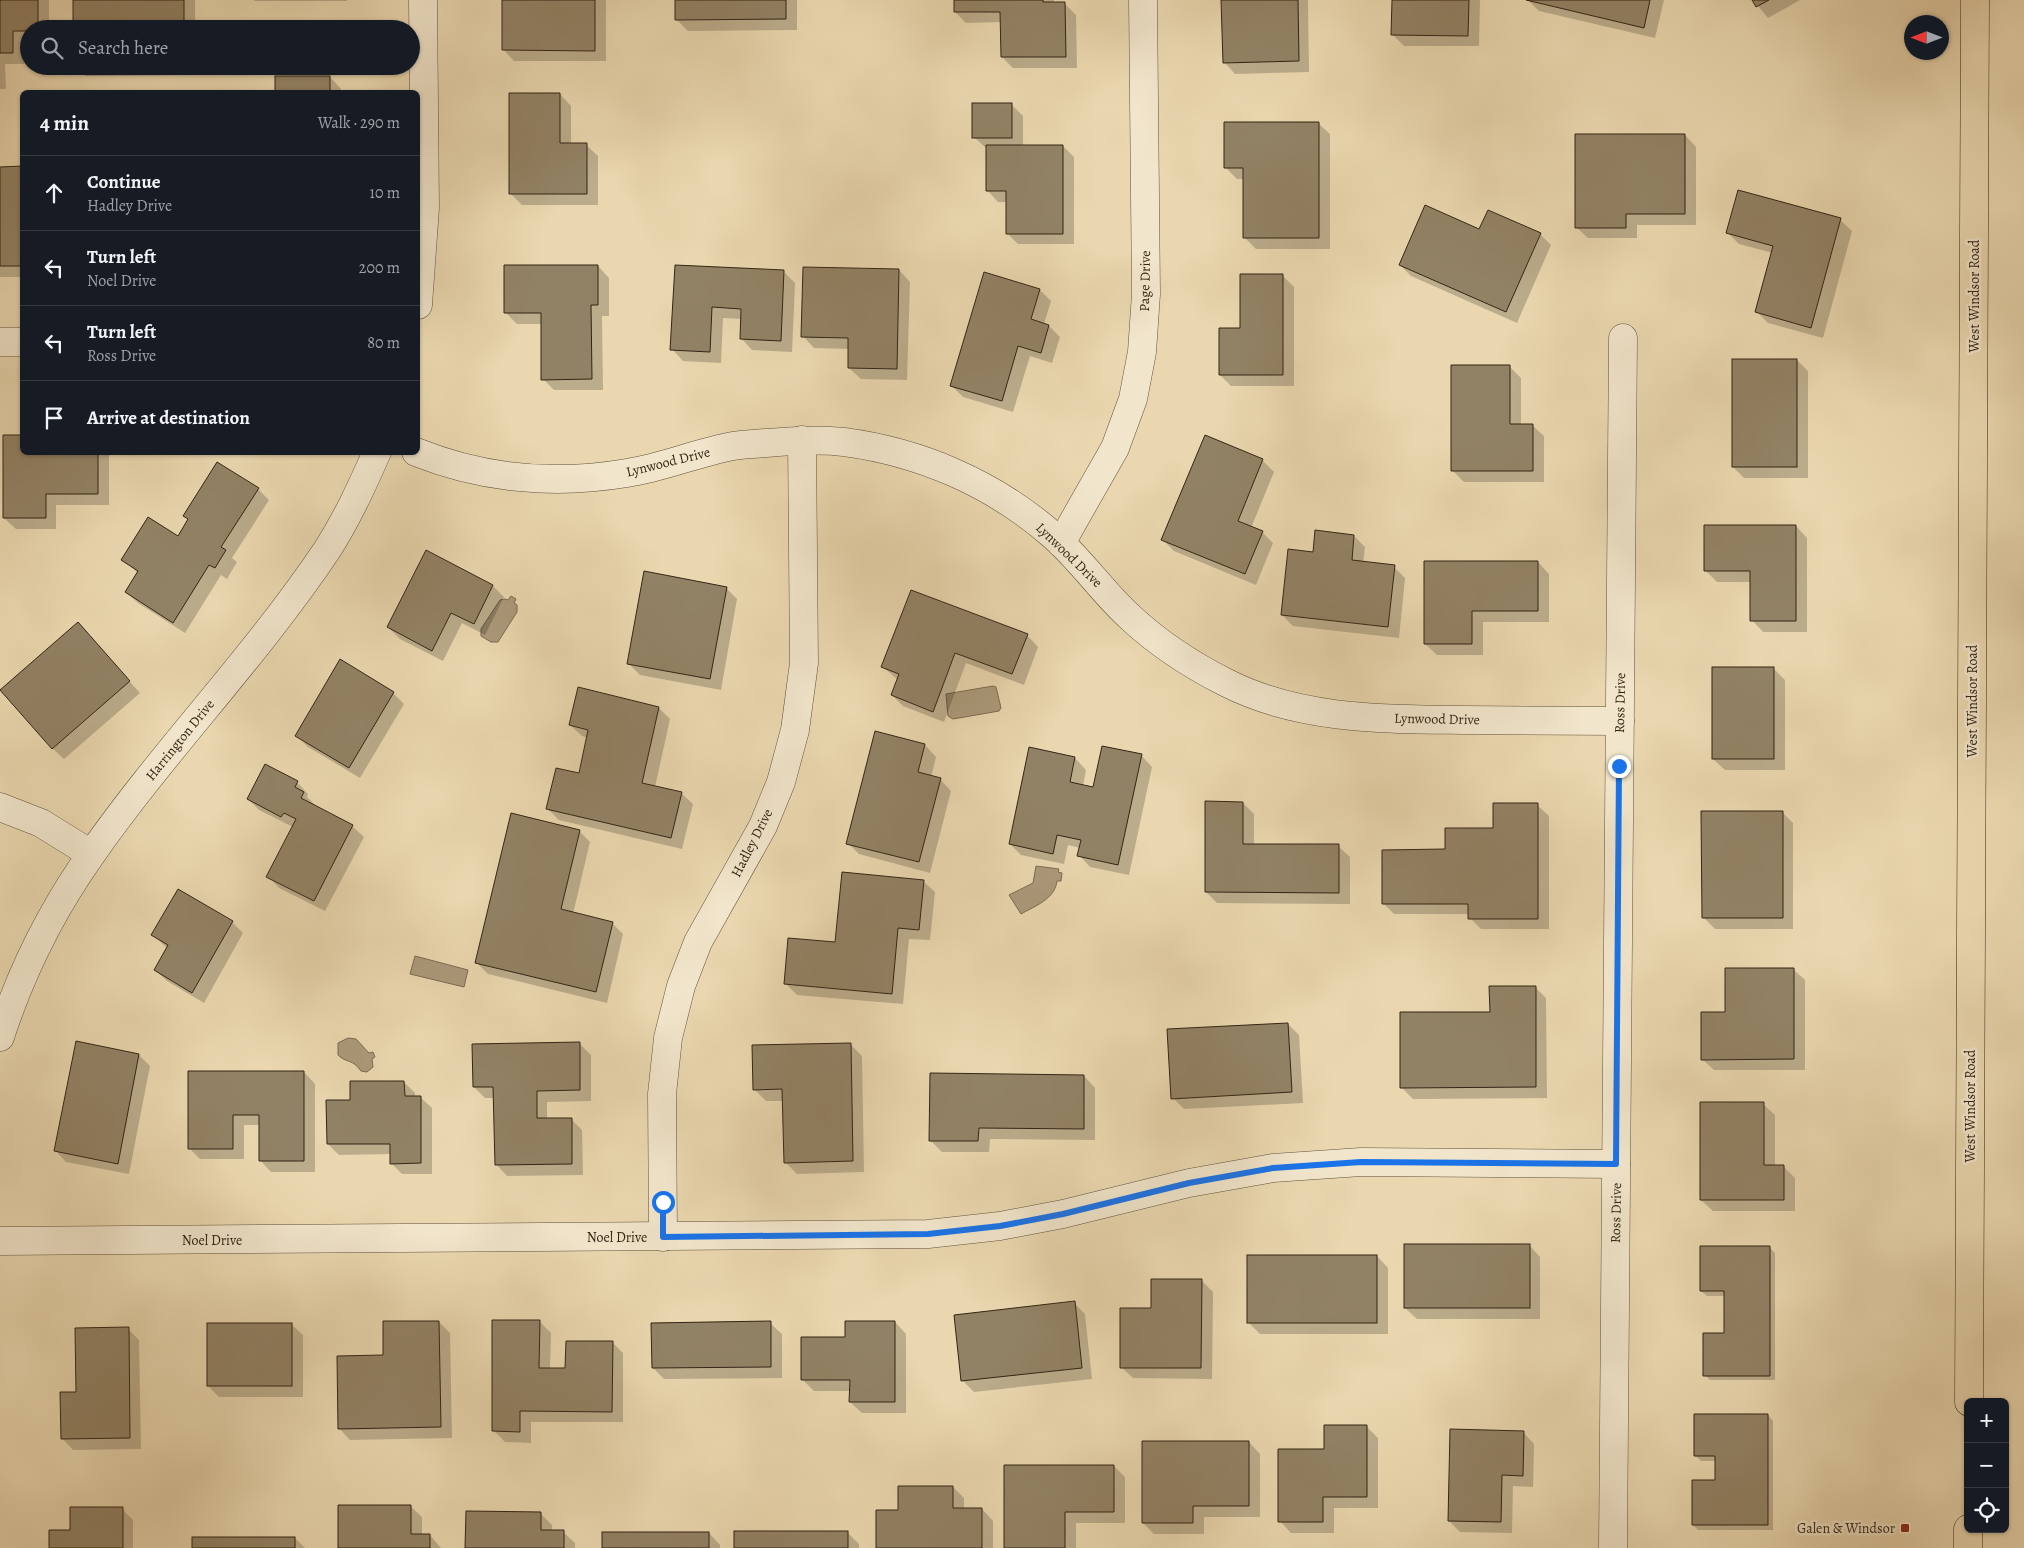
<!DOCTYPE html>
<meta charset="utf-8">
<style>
:root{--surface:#171b24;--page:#20242c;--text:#f1f3f6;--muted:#9ea1a6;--line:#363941}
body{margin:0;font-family:Alegreya,serif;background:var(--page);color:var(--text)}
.controls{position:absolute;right:15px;bottom:15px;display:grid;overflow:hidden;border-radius:8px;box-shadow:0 1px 4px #0004}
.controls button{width:45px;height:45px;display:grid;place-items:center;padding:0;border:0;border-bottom:1px solid var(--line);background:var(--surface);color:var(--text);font:25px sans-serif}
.compass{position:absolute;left:1904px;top:15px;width:45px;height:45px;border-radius:50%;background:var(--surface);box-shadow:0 1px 4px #0004;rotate:270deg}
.stop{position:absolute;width:15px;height:15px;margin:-11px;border:4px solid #1a73e8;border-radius:50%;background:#fff}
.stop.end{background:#1a73e8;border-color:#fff;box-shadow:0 1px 5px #0008}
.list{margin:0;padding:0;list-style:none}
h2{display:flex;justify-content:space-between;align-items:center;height:65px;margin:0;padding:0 20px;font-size:21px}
h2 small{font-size:16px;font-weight:400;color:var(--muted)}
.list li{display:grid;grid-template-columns:32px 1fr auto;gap:15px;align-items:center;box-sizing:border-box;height:75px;padding:0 20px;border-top:1px solid var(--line)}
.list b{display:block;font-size:19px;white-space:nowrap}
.list p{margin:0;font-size:16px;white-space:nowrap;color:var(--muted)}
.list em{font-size:16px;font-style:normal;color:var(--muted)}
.icon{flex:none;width:28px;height:28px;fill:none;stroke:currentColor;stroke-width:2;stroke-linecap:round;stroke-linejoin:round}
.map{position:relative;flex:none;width:2024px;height:1548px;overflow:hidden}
.search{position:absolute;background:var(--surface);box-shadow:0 1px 4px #0004;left:20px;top:20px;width:400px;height:55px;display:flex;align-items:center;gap:12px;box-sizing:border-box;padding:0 18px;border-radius:28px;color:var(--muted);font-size:19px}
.panel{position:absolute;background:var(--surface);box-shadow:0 1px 4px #0004;left:20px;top:90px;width:400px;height:365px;border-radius:8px}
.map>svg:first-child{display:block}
.water{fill:#ab9a7b;stroke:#7b6b52}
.shadow{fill:#0003}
.building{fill:#928265;stroke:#322515}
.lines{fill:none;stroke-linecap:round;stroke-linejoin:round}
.minor-casing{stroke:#60523c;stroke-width:29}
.major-casing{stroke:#322515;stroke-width:29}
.minor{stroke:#f1e5cb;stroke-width:28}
.major{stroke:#ead7af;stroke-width:28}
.route{stroke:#1a73e8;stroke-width:6}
.poi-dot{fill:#8f2418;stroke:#f1e5cb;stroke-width:2}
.labels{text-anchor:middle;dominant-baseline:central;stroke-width:5;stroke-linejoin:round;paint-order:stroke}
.street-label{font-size:14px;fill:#322515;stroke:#f1e5cb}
.poi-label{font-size:14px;fill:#322515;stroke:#f1e5cb;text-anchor:end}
</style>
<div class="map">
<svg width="2024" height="1548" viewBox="0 0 2024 1548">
<rect width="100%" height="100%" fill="#ead7af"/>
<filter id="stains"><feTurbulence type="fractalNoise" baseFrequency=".004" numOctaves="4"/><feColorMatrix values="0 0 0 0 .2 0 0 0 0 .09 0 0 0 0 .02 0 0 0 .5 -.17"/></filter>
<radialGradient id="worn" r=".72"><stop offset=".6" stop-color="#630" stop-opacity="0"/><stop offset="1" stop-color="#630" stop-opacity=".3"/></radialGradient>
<g class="water">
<path d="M511,596L516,599L514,603L517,605V612L498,642H491L481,636V629L500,600L505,599L508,600Z"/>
<path d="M993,686L996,687L1001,708L999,711L953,719L948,716L946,694Z"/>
<path d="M1036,866L1059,869L1058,872L1062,873L1061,881H1057C1055,899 1035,906 1021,914L1009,895L1033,883Z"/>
<path d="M415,956L468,970L464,987L410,974Z"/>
<path d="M348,1038L356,1039L369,1053L373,1052L375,1057L372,1059L373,1067L367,1072L361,1071C353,1059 346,1063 338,1055V1043Z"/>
</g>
<g class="shadow">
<path d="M0,0H49V29H29V42H24V64H5L6,89H0Z"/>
<path d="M74,0H195V29H75Z"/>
<path d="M254,0H347V1H255Z"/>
<path d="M503,0H606V61H514L503,49Z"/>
<path d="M676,0H797V30L688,31L677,20Z"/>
<path d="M955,0H1054V4H1065L1076,15L1077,68H1013L1002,57V22L966,23L955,12Z"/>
<path d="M1223,0H1308L1309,72L1235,74L1224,62Z"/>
<path d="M1393,0H1480L1479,46H1404L1393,35Z"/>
<path d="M1528,0H1664L1655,38L1539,11Z"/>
<path d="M1753,0H1800L1768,18Z"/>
<path d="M77,66H195L196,75L86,76Z"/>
<path d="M276,77H330L341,89V92H276Z"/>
<path d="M560,94L571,106V145H586L598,156V205H522L511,194Z"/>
<path d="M1011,104L1023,116V146H1063L1074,157V244H1018L1007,233V202H998L987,190V149L974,137Z"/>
<path d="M1318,123L1330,134V249H1256L1245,238V179H1237L1226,168Z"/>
<path d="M1685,135L1696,147V225H1637V238H1588L1576,227Z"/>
<path d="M22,167V277H0V168Z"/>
<path d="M1840,220L1852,231L1823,338L1768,323L1757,312L1773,253L1739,244L1728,233Z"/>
<path d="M1480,231L1540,234L1551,245L1517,323L1411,276L1400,265Z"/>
<path d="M598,266L609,278V316H602L603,390H554L543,379V324H517L506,313Z"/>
<path d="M676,266L783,271L795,283L792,352L752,350L741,338L742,319L723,318L721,363L683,361L672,349Z"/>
<path d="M899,270L910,282L907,380L861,379L849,368L850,349L814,348L803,336Z"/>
<path d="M1282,275L1294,287V386H1231L1220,375L1241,329Z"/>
<path d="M1040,290L1051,301L1044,324L1049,326L1060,337L1052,363L1030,356L1013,412L963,397L951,385Z"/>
<path d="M1797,360L1808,371V478H1744L1733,467Z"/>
<path d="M1510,367L1521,378V425H1532L1544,436V482H1464L1452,470Z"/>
<path d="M4,436H22V452H109V505H56V529H16L4,518Z"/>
<path d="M1262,460L1274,472L1251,528L1262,532L1273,543L1256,585L1174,551L1163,540Z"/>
<path d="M258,489L269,500L232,558L237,562L227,579L221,575L185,633L138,603L126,592L138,573L122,559L178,538L189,520Z"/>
<path d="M1796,526L1807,538V632H1763L1752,620V582H1717L1706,571Z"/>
<path d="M1354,536L1365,547L1363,563L1394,567L1405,578L1399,638L1293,626L1282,615L1314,553Z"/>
<path d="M427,552L493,586L504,597L485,635L462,623L443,661L400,639L388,627Z"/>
<path d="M1538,562L1549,574V622H1483V655H1437L1425,644Z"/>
<path d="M726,588L737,599L721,690L640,675L629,664Z"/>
<path d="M78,624L140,693L64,759L52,748Z"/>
<path d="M1027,635L1038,647L1024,685L966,663L944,722L903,706L892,695L898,680L883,667Z"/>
<path d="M1773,668L1785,680V770H1725L1713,759Z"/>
<path d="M578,689L659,708L670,719L655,787L681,793L693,804L682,849L559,820L547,808L580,775L588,738L582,736L570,725Z"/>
<path d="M393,693L404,704L360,778L308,747L297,736Z"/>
<path d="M876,733L925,745L936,757L931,777L940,779L951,791L930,873L859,854L848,843Z"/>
<path d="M1141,755L1152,767L1129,875L1090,867L1079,855L1080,848L1068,845L1064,864L1021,855L1010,844L1075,758L1086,770L1083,786L1094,789Z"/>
<path d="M297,782L308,794L307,797L315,805L314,806L352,826L364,837L325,911L279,888L268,876L293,827L259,810L248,799Z"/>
<path d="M1243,803L1254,814V845L1338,846L1350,857V904L1217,903L1206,892Z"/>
<path d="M1537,805L1549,816V929H1481L1470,918V914H1394L1383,903L1447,851L1494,829Z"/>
<path d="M1782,812L1793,823V929H1715L1703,917Z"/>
<path d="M579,831L590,842L573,914L612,923L623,934L607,1003L488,974L476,962Z"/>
<path d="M923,881L935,892L930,940L909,939L903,1004L797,995L785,983L836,943Z"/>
<path d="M232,922L243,933L204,1003L167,981L155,970L168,949L153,935Z"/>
<path d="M1793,969L1805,980V1070H1714L1702,1059L1726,1013Z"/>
<path d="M1535,987L1546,998L1547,1098L1413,1099L1401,1087Z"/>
<path d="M1288,1024L1299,1035L1303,1103L1184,1109L1173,1098Z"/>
<path d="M77,1042L139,1055L150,1066L129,1174L66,1162L55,1150Z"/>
<path d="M579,1043L591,1055V1101L547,1102V1119H571L582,1130L583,1175L507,1176L496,1164L495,1098H485L474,1087Z"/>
<path d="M851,1045L862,1056L864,1172L797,1174L785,1162L784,1101H766L755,1090Z"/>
<path d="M189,1072H304L315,1084V1172H271L260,1160V1125H244V1159H200L189,1148Z"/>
<path d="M1084,1076L1095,1088V1140L990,1139L989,1152H942L931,1141Z"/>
<path d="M404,1082L415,1093V1097H420L432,1108V1174H402L391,1163V1154L339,1155L328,1144L351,1101Z"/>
<path d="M1763,1104L1775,1115V1167H1784L1795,1178V1211H1713L1701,1200Z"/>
<path d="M1529,1245L1540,1257V1319H1417L1405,1308Z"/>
<path d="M1770,1248L1775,1253V1380H1710L1705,1375L1725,1334V1296H1707L1701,1291Z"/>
<path d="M1377,1256L1388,1268V1334H1260L1248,1322Z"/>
<path d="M1202,1281L1213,1292L1212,1379L1133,1378L1121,1367L1152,1309Z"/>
<path d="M1074,1303L1085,1314L1092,1379L974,1392L962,1380Z"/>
<path d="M539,1321L551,1333L550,1369H566L612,1342L623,1353V1422H531V1443L505,1442L494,1431Z"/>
<path d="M439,1322L450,1333L452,1438L350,1440L339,1428L384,1356Z"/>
<path d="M895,1322L906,1334V1413H862L850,1402L851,1391H814L802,1379L846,1338Z"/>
<path d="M770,1323L782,1334V1378L664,1379L653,1368Z"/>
<path d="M291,1324L303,1335V1397H219L208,1386Z"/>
<path d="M128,1329L139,1340L141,1449L73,1450L62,1438L77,1393Z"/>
<path d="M1768,1415L1773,1421V1530H1698L1693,1525L1717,1482V1461H1701L1695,1455Z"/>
<path d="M1366,1426L1378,1438V1508H1334V1533H1291L1280,1521L1325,1450Z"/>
<path d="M1523,1432L1534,1444L1533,1487L1513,1486L1512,1533L1460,1532L1449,1521Z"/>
<path d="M1249,1442L1260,1454V1517H1204V1534H1154L1143,1523Z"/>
<path d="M1114,1466L1125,1477V1523H1076V1548H1005Z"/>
<path d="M953,1487L964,1498V1509H982L993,1521V1548H877L899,1511Z"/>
<path d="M410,1506L422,1517V1535H430L441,1548H340Z"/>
<path d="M122,1509L133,1520V1548H50L71,1531Z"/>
<path d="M541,1514L552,1525V1531L563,1532L575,1543V1548H466Z"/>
<path d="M847,1532L859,1544V1548H735Z"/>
<path d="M709,1533L720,1545V1548H603Z"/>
<path d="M295,1538L305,1548H193Z"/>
</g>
<g class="building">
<path d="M0,0H38V29H29V31H13V53H0Z"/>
<rect x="73" y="0" width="111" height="29"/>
<path d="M502,0H595V51L502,50Z"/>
<path d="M675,0H786V19L675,20Z"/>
<path d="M954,0H1043V2H1065L1066,57H1001L1000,12H954Z"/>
<path d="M1221,0H1298L1299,61L1223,63Z"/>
<path d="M1392,0H1469L1468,36L1391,35Z"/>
<path d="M1526,0H1650L1644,28Z"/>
<path d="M1752,0H1769L1756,7Z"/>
<rect x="275" y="76" width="55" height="16"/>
<path d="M509,93H560V143H587V194H509Z"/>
<rect x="972" y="103" width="40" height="35"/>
<path d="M1224,122H1319V238H1243V168H1224Z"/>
<path d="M1575,134H1685V214H1626V228H1575Z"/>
<path d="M986,145H1063V234H1006V191H986Z"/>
<path d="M22,166V266H0V167Z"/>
<path d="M1738,190L1841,218L1811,328L1755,312L1773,246L1726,233Z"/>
<path d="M1425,205L1479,229L1488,210L1541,233L1506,312L1399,265Z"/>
<path d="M504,265H598V305H591L592,379L541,380V313H504Z"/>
<path d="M675,265L784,270L781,341L740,339L741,309L712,307L710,352L670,350Z"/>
<path d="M803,267L899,269L897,369L848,368V338L801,337Z"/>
<path d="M984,272L1040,289L1031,319L1049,325L1041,353L1018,346L1002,401L950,386Z"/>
<path d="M1240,274H1283V375H1219V328H1240Z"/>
<rect x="1732" y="359" width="65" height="108"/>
<path d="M1451,365H1510V424H1533V471H1451Z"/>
<path d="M3,435H22V452H98V494H46V518H3Z"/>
<path d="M1205,435L1263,459L1238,521L1263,531L1245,574L1161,540Z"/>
<path d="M217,462L259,488L221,547L226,550L215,568L209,565L173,623L125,592L138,571L121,560L148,517L178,536L188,519L183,516Z"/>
<path d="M1704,525H1796V621H1750V571H1704Z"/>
<path d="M1315,530L1354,535L1352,560L1395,565L1388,627L1281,615L1288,549L1313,552Z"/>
<path d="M426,550L493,585L474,624L451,613L432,651L387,627Z"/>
<path d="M1424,561H1538V611H1472V644H1424Z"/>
<path d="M644,571L727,587L710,679L627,664Z"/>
<path d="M911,590L1028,634L1012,674L955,653L933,712L891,695L899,674L881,667Z"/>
<path d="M78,622L130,681L52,749L0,690Z"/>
<path d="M340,659L394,692L349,768L295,736Z"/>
<rect x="1712" y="667" width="62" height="92"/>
<path d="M578,687L659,707L642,783L682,792L671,838L546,809L556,768L579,773L588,730L569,725Z"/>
<path d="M875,731L925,744L918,772L941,778L919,862L846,844Z"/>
<path d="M1102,746L1142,754L1118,865L1077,856L1081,840L1057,835L1053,854L1009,844L1029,747L1075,757L1070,782L1093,787Z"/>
<path d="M265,764L298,781L295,787L304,792L301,798L353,825L314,901L266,877L296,819L284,813L281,817L247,799Z"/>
<path d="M1205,801L1243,802V844H1339V893L1205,892Z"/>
<path d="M1493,803H1538V919H1468V904H1382V850L1445,849V828H1493Z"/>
<path d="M1701,811H1783V918H1702Z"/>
<path d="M511,813L580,830L561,909L613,922L596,992L475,963Z"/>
<path d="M842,872L924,880L919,930L898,928L892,994L784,984L788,938L835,942Z"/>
<path d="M178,889L233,921L192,993L154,970L168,945L151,935Z"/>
<path d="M1725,968H1794V1059L1701,1060V1012H1725Z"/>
<path d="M1489,986H1536V1087L1400,1088V1012H1490Z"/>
<path d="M1288,1023L1292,1092L1171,1099L1167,1029Z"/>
<path d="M76,1041L139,1054L118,1164L54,1151Z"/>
<path d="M580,1042V1090L537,1091V1118H572V1164L495,1165L493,1087H473L472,1044Z"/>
<path d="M851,1043L853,1161L784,1163L782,1089L753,1090L752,1045Z"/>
<path d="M188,1071H304V1161H259V1115H233V1149H188Z"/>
<path d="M930,1073L1084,1075V1129L979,1128L978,1141H929Z"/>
<path d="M350,1081H404L405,1096H421V1163L390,1164V1144H327L326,1100H350Z"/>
<path d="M1700,1102H1764V1165H1784V1200H1700Z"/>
<rect x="1404" y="1244" width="126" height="64"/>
<path d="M1700,1246H1770V1376H1703V1333H1724V1291H1700Z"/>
<rect x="1247" y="1255" width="130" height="68"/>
<path d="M1151,1279H1202L1201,1368H1120V1308H1151Z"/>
<path d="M1075,1301L1082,1368L961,1381L954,1315Z"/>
<path d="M492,1320H540L539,1368H565L566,1341H613L612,1412L520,1411V1432L492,1431Z"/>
<path d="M383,1321H439L441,1427L338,1429L337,1356L383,1355Z"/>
<path d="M771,1321V1367L652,1368L651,1323Z"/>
<path d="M845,1321H895V1402H849L850,1380H801V1337H845Z"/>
<rect x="207" y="1323" width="85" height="63"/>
<path d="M129,1327L130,1438L61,1439L60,1392H76L75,1328Z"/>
<path d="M1694,1414H1768V1525H1692V1480H1715V1456H1694Z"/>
<path d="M1324,1425H1367V1497H1323V1522H1278V1449H1324Z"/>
<path d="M1450,1429L1524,1431L1523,1476L1502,1475L1501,1522L1448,1521Z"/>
<path d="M1142,1441H1249V1506H1193V1523H1142Z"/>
<path d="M1004,1465H1114V1512H1065V1548H1004Z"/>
<path d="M898,1486H953V1508H982V1548H876V1510H898Z"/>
<path d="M338,1505H411V1534H430V1548H338Z"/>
<path d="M70,1507H123V1548H49V1530H70Z"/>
<path d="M466,1511L541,1512V1530H564V1548H465Z"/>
<rect x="734" y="1531" width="114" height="17"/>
<rect x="602" y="1532" width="107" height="16"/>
<rect x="192" y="1537" width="103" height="11"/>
</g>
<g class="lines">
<defs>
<g id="minor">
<path d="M418,305L425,208L423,0"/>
<path d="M0,342H22"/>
<path d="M416,452C483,479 556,485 627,473C661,468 694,454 728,447C740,444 754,444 766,443C792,441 819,439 844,442C920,452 992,483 1050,533C1080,558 1102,592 1131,618C1159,644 1193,666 1227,683C1300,720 1384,719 1463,720C1516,720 1568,721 1620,721"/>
<path d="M1061,543L1115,448L1133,399L1142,352L1146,294L1143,0"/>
<path d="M0,807L41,823L91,854"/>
<path d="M0,1037C21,972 53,908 93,852C166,748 256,656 327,550C347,519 362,486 377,452"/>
<path d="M663,1237L662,1094L668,1038L681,986L698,942L763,826L781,782L795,730L804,663L802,440"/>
<path d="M0,1241L928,1234L1000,1226L1063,1214L1189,1183L1273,1168L1361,1162L1616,1164"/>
<path d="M1613,1548L1623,338"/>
</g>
<g id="major">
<path d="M1969,1402L1975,0"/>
<path d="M1968,1548V1529"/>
</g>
</defs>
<use href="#minor" class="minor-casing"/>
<use href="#major" class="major-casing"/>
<use href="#minor" class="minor"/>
<use href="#major" class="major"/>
</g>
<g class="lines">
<path class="route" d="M663,1202V1237L928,1234L1000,1226L1063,1214L1189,1183L1273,1168L1361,1162L1616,1164L1619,766"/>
</g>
<rect class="poi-dot" x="1900" y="1523" width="10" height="10" rx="2.5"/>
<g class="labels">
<g class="street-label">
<text transform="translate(1145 281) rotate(-89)">Page Drive</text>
<text transform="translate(1974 296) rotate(-90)">West Windsor Road</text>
<text transform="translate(668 462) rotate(-14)">Lynwood Drive</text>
<text transform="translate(1069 555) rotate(44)">Lynwood Drive</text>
<text transform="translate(1972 701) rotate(-90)">West Windsor Road</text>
<text transform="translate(1620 703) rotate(-89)">Ross Drive</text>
<text transform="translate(1437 719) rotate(1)">Lynwood Drive</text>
<text transform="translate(180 740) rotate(-51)">Harrington Drive</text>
<text transform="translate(752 843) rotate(-63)">Hadley Drive</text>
<text transform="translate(1970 1106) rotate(-90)">West Windsor Road</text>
<text transform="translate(1616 1213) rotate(-89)">Ross Drive</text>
<text x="617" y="1237">Noel Drive</text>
<text x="212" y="1240">Noel Drive</text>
</g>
<g class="poi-label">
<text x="1895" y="1528">Galen &amp; Windsor</text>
</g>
</g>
<rect width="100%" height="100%" filter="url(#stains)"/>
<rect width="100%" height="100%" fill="url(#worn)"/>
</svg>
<div class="controls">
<button>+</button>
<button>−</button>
<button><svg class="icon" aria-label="locate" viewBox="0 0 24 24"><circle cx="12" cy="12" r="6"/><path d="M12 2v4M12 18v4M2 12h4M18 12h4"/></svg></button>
</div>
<svg class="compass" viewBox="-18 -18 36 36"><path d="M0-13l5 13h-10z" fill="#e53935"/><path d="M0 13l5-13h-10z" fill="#9ea1a6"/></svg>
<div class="stop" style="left:663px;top:1202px"></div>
<div class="stop end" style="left:1619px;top:766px"></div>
<div class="search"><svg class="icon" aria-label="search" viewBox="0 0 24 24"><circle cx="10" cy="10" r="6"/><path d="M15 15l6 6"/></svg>Search here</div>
<section class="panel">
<h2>4 min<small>Walk · 290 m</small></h2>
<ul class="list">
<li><svg class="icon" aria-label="ahead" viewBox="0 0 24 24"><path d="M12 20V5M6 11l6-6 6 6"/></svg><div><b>Continue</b><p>Hadley Drive</p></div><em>10 m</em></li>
<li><svg class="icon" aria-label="left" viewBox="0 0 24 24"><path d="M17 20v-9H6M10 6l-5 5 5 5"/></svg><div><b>Turn left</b><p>Noel Drive</p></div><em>200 m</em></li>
<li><svg class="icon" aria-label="left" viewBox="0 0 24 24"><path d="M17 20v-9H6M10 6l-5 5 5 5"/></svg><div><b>Turn left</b><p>Ross Drive</p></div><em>80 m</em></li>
<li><svg class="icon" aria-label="arrive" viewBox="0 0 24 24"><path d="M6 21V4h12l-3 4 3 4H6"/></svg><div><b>Arrive at destination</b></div></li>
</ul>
</section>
</div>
